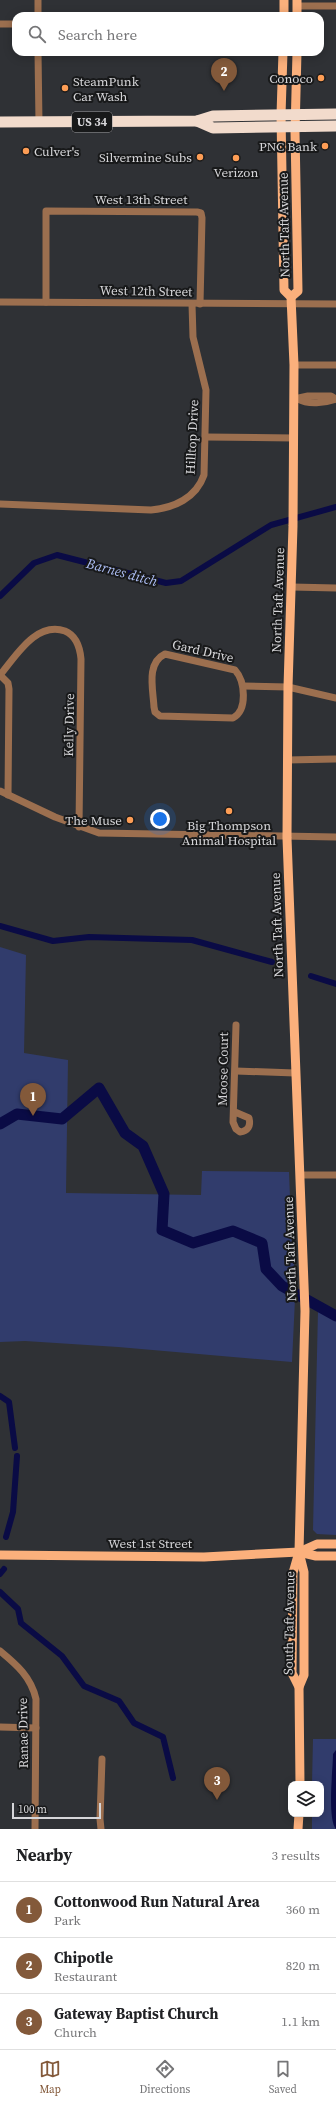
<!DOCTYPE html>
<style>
:root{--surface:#fff;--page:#f6f6f6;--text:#202124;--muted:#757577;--line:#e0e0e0;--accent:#83593a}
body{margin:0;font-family:"Source Serif 4",serif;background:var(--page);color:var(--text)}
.controls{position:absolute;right:12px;bottom:12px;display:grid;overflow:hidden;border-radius:8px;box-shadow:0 2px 10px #0003}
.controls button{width:36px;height:36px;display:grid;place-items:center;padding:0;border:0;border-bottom:1px solid var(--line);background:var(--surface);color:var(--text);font:20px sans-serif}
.scale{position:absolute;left:12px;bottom:10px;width:89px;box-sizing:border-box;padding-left:4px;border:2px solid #d6d6d9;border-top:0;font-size:11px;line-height:14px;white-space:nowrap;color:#d6d6d9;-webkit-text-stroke:3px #18191a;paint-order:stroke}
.you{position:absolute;left:160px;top:819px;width:14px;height:14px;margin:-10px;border:3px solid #fff;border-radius:50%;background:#1a73e8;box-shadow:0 0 0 6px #1a73e833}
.badge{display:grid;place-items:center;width:26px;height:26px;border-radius:50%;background:var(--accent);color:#fff;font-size:13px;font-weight:700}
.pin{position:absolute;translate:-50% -33px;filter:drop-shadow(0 1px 2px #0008)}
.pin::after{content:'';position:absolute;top:21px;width:14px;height:12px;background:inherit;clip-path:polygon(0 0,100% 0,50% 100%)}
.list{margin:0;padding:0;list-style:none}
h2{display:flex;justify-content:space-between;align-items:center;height:52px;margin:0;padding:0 16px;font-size:17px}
h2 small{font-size:13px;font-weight:400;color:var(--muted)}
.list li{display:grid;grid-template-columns:26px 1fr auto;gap:12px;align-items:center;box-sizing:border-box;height:56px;padding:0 16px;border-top:1px solid var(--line)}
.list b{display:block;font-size:15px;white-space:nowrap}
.list p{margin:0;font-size:13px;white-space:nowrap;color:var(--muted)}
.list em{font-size:13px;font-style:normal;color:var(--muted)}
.icon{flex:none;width:22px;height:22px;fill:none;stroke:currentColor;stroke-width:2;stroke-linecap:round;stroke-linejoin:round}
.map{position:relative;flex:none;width:336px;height:1829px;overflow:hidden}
.search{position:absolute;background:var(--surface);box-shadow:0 2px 10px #0003;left:12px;right:12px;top:12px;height:44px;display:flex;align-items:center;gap:10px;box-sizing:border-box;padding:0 14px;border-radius:12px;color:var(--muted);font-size:15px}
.sheet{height:220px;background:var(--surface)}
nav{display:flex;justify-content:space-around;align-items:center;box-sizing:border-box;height:56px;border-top:1px solid var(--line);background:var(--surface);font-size:11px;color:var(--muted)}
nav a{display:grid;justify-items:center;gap:2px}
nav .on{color:var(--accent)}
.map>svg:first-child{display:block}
.green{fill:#313c6c}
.water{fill:#0a0b45}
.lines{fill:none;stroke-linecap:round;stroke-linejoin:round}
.canal{stroke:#0a0b45;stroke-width:6}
.river{stroke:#0a0b45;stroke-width:11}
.minor{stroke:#9c6f4f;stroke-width:7}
.major{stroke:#fbb07c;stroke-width:9}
.highway{stroke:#f2dbcc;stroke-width:11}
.poi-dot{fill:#fd9d55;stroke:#18191a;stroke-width:1.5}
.labels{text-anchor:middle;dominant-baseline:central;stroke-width:4;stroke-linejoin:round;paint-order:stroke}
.shield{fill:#18191a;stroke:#9d9da0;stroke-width:1}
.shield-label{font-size:12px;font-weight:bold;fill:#d6d6d9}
.poi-label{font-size:13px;fill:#d6d6d9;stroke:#18191a;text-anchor:end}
.street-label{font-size:13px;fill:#d6d6d9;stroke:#18191a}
.water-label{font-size:14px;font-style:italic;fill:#adbef5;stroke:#18191a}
</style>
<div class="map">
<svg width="336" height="1829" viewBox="0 0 336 1829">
<rect width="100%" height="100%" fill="#2f3135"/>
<g class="green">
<path d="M0,947L26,955L24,1053L68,1060L66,1193L201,1195L202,1171L289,1172L292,1248L296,1278L292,1362L118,1347L25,1341L0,1342Z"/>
<path d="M318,1310L336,1320V1535L317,1534L313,1530Z"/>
<path d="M313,1739H336V1829H312V1814H321V1784H312Z"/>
</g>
<path class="water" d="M336,1750V1829C327,1818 333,1770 333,1754Z"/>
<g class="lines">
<g class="canal">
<path d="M0,596L34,563L57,555L166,583L181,581L271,525L336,507"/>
<path d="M0,926L53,941L89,937L192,940L272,962"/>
<path d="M311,976L336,984"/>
<path d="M0,1396L9,1402L15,1448"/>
<path d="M6,1537L13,1512L17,1456"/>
<path d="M0,1574L4,1569"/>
<path d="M0,1592L18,1609L21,1623L62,1656L84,1686L119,1701L134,1723L163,1737L173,1778"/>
</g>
<path class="river" d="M0,1124L17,1114L62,1119L99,1088L125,1133L143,1146L164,1194L162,1230L193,1243L233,1231L262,1243L266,1269L282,1286L336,1316"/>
<g class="minor">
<path d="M38,0V16"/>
<path d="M297,6H336"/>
<path d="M0,24H16"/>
<path d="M38,52L39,123"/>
<path d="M0,302L336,304"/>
<path d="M46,302V211L197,212L201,213L202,218L200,304"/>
<path d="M294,365H336"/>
<path d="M294,399L308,396H331L336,399"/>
<path d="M298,399C308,405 325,403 336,399"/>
<path d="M206,437L294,438"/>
<path d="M0,504L151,510C174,508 196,498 204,475L206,390L193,337L192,304"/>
<path d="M292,587L336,588"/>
<path d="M165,654L235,670C245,681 248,710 233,718L160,716L155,712L154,707C153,689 146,663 165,654Z"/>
<path d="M0,675C16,656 36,621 65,631C77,636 80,648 81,659L79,827"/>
<path d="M0,675L8,683L9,689L8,795"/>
<path d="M243,686L288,687L336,698"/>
<path d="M287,760L335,759"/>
<path d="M0,791L55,817L99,833L336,837"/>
<path d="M236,1071L295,1073"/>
<path d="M235,1112L249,1118C251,1126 248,1131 240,1132L236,1129L233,1122L236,1025"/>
<path d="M301,1175H336"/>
<path d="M0,1651C17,1665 31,1677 36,1699L35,1829"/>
<path d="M0,1727L36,1728"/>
<path d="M101,1829L100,1819L102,1759"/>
</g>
<g class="major">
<path d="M284,16V0"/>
<path d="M297,16V0"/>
<path d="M283,52L281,115L284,290L291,297L294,365L293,526L288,687L287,838L305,1311L299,1552L293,1573L292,1673L299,1687L300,1784"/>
<path d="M291,297L298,291L295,132L297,52"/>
<path d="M299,1552L317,1544H336"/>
<path d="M0,1555L204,1557L299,1552L316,1556H336"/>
<path d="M299,1687L304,1675V1572L299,1552"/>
<path d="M298,1829L299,1814"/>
</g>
<g class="highway">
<path d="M197,121L213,128L336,126"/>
<path d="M0,122L197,121L213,116L336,114"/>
</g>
</g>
<g class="poi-dot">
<circle cx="321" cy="78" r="4"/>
<circle cx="65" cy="88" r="4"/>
<circle cx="325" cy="146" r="4"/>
<circle cx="26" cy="151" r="4"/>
<circle cx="200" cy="157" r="4"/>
<circle cx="236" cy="158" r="4"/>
<circle cx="229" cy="811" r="4"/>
<circle cx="130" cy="820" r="4"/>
</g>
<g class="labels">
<rect class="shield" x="72" y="112" width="40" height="20" rx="3"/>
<g class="shield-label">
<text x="92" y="122">US 34</text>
</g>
<g class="poi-label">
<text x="313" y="78">Conoco</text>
<text x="73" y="81" text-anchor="start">SteamPunk<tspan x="73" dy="15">Car Wash</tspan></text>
<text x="317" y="146">PNC Bank</text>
<text x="34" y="151" text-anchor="start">Culver's</text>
<text x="192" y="157">Silvermine Subs</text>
<text x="236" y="172" text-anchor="middle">Verizon</text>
<text x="122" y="820">The Muse</text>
<text x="229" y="825" text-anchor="middle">Big Thompson<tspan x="229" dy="15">Animal Hospital</tspan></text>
</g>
<g class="street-label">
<text x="141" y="199">West 13th Street</text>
<text transform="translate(284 225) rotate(-91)">North Taft Avenue</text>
<text transform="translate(146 291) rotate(1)">West 12th Street</text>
<text transform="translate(192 437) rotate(-87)">Hilltop Drive</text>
<text transform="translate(278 600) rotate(-88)">North Taft Avenue</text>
<text transform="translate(203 651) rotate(13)">Gard Drive</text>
<text transform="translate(69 725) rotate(-89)">Kelly Drive</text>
<text transform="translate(277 925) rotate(-92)">North Taft Avenue</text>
<text transform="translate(223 1069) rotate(-89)">Moose Court</text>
<text transform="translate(290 1249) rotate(-92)">North Taft Avenue</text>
<text x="150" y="1543">West 1st Street</text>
<text transform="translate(289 1623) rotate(-89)">South Taft Avenue</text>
<text transform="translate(23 1733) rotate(-91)">Ranae Drive</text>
</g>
<g class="water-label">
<text transform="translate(122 572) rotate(15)">Barnes ditch</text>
</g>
</g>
</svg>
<div class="controls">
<button><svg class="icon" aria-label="layers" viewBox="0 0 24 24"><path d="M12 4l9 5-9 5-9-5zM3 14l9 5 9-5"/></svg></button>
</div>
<div class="scale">100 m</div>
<div class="you"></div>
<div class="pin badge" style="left:33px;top:1116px">1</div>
<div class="pin badge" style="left:224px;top:91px">2</div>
<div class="pin badge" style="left:217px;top:1800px">3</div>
<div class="search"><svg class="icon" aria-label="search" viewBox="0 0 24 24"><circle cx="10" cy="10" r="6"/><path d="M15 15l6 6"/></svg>Search here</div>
</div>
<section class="sheet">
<h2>Nearby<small>3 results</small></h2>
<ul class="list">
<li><span class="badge">1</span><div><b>Cottonwood Run Natural Area</b><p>Park</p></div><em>360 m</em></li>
<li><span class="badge">2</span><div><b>Chipotle</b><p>Restaurant</p></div><em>820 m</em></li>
<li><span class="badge">3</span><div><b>Gateway Baptist Church</b><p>Church</p></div><em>1.1 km</em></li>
</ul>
</section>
<nav>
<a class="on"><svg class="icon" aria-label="map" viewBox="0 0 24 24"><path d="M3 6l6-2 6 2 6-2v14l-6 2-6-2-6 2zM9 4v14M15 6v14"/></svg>Map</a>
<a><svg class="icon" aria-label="directions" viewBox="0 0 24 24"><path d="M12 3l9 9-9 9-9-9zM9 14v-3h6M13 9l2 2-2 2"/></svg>Directions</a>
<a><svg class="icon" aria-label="saved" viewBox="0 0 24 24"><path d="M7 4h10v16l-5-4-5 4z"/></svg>Saved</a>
</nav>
